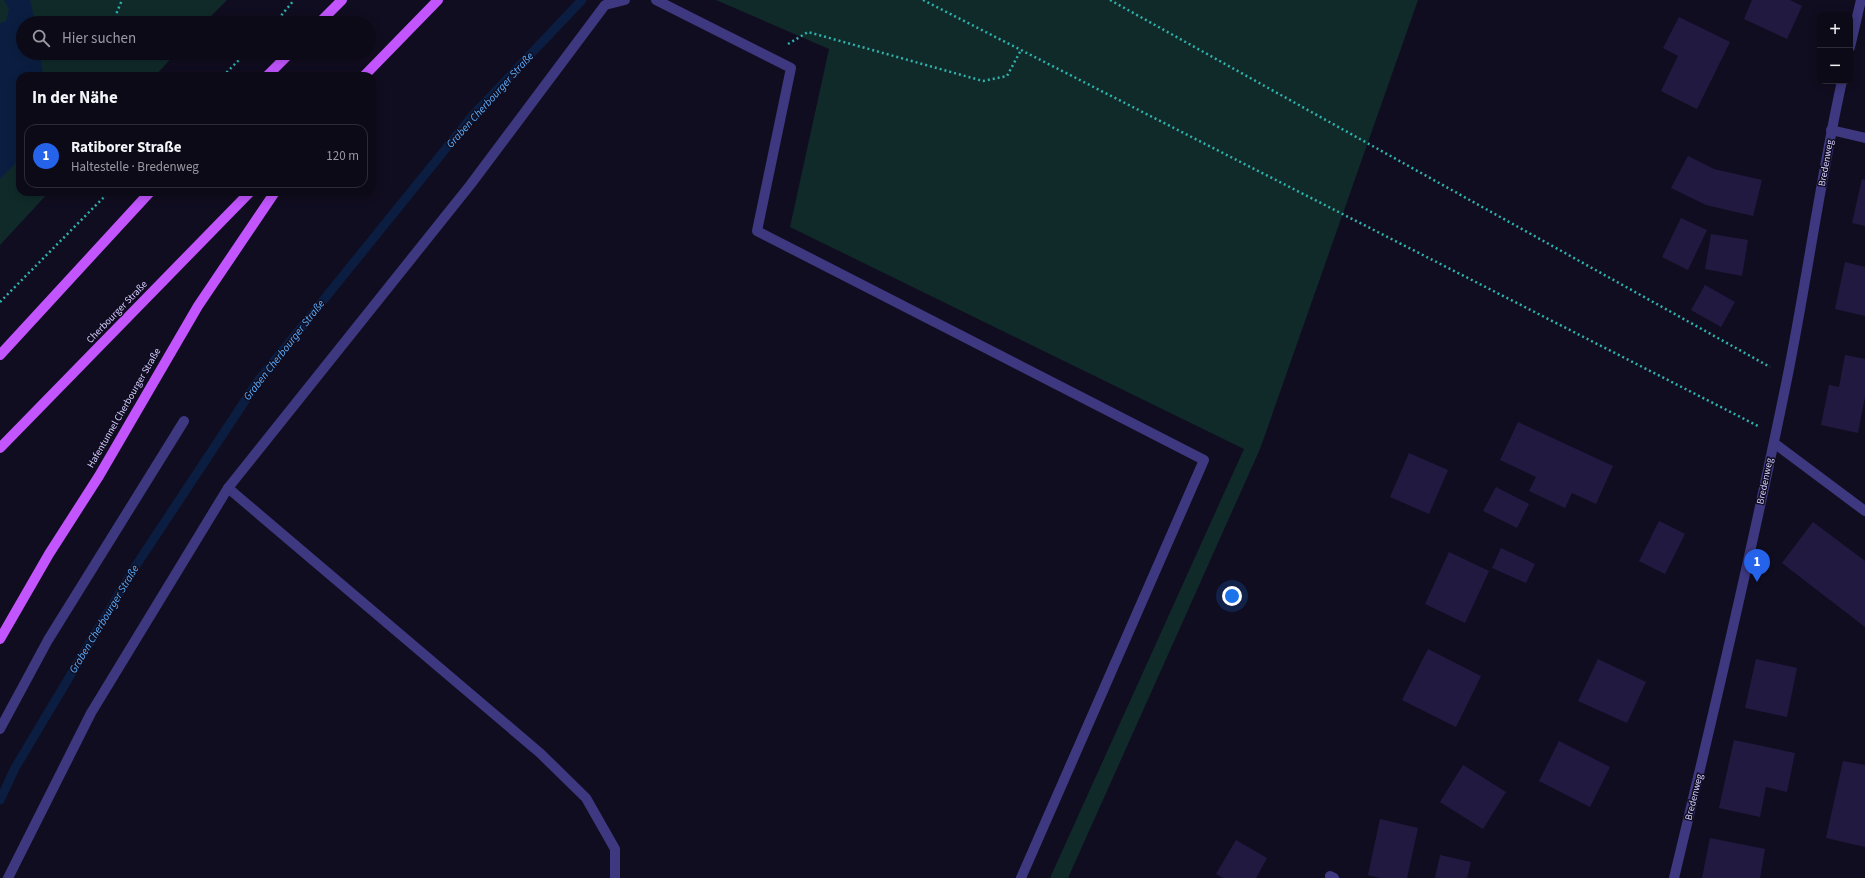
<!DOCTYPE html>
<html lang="de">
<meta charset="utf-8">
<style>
:root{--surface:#0d0a18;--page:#161321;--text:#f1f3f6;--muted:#9a9aa2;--line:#2d2b37;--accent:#2563eb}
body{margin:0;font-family:"Source Sans 3",sans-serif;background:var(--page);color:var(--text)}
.controls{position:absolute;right:12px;top:12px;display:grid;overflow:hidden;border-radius:8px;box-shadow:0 2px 10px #0003}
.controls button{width:36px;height:36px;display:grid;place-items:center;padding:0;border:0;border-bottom:1px solid var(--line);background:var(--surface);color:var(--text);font:20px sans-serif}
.you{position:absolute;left:1232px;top:596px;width:14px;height:14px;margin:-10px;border:3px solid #fff;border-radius:50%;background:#1a73e8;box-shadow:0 0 0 6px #1a73e833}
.badge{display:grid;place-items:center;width:26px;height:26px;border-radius:50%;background:var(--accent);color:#fff;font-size:13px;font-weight:700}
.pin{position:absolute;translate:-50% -33px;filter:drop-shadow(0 1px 2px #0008)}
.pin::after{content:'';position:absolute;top:21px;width:14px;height:12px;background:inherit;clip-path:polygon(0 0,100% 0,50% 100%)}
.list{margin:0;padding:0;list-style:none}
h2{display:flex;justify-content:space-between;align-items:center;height:52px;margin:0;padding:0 16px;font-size:17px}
h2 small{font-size:13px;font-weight:400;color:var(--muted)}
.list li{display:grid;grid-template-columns:26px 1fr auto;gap:12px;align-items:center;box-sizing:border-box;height:64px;margin:0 8px 8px;padding:0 8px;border:1px solid var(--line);border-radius:12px}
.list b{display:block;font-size:15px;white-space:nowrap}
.list p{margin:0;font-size:13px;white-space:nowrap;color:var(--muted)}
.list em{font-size:13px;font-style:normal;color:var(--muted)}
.icon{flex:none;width:22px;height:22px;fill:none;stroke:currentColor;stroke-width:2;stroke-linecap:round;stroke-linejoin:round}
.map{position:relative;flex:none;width:1865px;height:878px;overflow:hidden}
.search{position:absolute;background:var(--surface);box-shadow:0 2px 10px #0003;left:16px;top:16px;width:360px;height:44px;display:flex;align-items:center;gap:10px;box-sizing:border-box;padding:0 14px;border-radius:22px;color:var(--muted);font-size:15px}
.panel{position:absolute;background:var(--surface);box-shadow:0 2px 10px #0003;left:16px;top:72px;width:360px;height:124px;border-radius:12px}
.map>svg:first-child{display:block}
.green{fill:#102a2a}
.water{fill:#0b1e41}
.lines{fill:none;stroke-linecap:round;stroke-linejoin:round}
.stream{stroke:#0b1e41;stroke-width:9}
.building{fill:#221941}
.path{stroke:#2fb1ac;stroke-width:2.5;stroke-dasharray:2 3;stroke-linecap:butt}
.service{stroke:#3d387f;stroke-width:10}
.minor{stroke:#3d387f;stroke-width:10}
.primary{stroke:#c255fe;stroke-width:10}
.labels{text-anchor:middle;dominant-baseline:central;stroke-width:3;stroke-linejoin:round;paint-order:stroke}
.street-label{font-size:10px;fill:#d3ccff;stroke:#110d20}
.water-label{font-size:11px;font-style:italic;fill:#5baffe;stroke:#110d20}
</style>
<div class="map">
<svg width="1865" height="878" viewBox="0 0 1865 878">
<rect width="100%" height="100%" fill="#110d20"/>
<g class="green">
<path d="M0,0H227L204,23H23V53H176L155,76H20V192H49L0,245Z"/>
<path d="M716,0H1418L1260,449L1068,878H1050L1244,449L790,227L829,49Z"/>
</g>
<path class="water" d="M4,0H30L35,23H23V53H40L43,76H20V159L0,179V23L6,21L9,9Z"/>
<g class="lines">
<path class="stream" d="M0,800L15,768L135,567L258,381L473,115L582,0"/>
</g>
<g class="building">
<path d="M1752,0H1790L1802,6L1787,39L1744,19Z"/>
<path d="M1679,17L1730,42L1697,109L1661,91L1678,56L1663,48Z"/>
<path d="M1688,156L1714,169L1762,180L1753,216L1706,205L1671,188Z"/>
<path d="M1862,179L1865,180V226L1852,223Z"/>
<path d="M1681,218L1707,230L1688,270L1662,257Z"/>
<path d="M1711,234L1748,240L1742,276L1705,269Z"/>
<path d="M1845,262L1865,267V316L1835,309Z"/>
<path d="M1705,285L1735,302L1721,327L1691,310Z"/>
<path d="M1845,355L1865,359V397L1858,433L1821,425L1829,385L1839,387Z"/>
<path d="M1518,422L1613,466L1596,504L1572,493L1565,508L1529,491L1536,477L1500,460Z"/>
<path d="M1409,453L1448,470L1429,514L1390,497Z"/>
<path d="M1496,487L1529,504L1517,528L1483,511Z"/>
<path d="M1659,521L1685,534L1665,574L1639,561Z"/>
<path d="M1813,522L1865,561V627L1782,563Z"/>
<path d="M1501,548L1535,564L1526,583L1492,568Z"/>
<path d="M1449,552L1489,571L1465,623L1425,604Z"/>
<path d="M1428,649L1481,676L1456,727L1402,700Z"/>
<path d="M1598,659L1646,682L1627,723L1578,701Z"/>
<path d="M1756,659L1797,668L1787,717L1745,708Z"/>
<path d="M1734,740L1795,753L1787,792L1766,787L1760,817L1719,808Z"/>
<path d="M1559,741L1610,767L1590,807L1539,781Z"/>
<path d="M1843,761L1865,765V847L1826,838Z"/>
<path d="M1463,765L1506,792L1483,829L1440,802Z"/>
<path d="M1380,819L1418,828L1407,878H1380L1368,875Z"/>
<path d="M1710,838L1765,849L1760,878H1702Z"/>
<path d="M1236,840L1267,858L1256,878H1223L1216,874Z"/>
<path d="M1440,855L1471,862L1467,878H1435Z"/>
</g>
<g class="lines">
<g class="path">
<path d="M923,0L1758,426"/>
<path d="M1110,0L1770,367"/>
<path d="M115,23L117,12L122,0"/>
<path d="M275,23L294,0"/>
<path d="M788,44L808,32L983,81L1007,76L1021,50"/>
<path d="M223,76L246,53"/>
<path d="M0,302L109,192"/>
</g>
<g class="service">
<path d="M656,0L791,68L757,231L1204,460L1021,878"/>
<path d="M228,488L540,753L586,798L615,849V878"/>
<path d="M0,729L48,640L184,421"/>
<path d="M1330,876L1334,878"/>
<path d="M8,878L91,713L228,488L471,184L605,5L625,0"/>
</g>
<g class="minor">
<path d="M1850,47L1861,0"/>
<path d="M1831,130L1865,138"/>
<path d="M1774,443L1865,511"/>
<path d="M1674,878C1714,712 1753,546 1787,379C1807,280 1820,180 1842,81"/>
</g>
<g class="primary">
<path d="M319,23L342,0"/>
<path d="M267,76L290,53"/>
<path d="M364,76L438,0"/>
<path d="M0,355L150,192"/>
<path d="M0,448L250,192"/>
<path d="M0,639L49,554L99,476L198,306L275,192"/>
</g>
</g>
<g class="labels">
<g class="street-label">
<text transform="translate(1826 163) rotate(-80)">Bredenweg</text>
<text transform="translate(117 312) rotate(-46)">Cherbourger Straße</text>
<text transform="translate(124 408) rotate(-60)">Hafentunnel Cherbourger Straße</text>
<text transform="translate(1765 481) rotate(-78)">Bredenweg</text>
<text transform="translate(1694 797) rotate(-76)">Bredenweg</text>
</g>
<g class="water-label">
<text transform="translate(490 100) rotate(-48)">Graben Cherbourger Straße</text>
<text transform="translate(284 350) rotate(-52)">Graben Cherbourger Straße</text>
<text transform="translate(104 619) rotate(-59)">Graben Cherbourger Straße</text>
</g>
</g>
</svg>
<div class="controls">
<button>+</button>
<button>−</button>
</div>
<div class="you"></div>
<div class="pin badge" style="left:1757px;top:582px">1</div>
<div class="search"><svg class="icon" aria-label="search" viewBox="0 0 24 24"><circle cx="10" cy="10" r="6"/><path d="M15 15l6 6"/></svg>Hier suchen</div>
<section class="panel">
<h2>In der Nähe<small></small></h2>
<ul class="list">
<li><span class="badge">1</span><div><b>Ratiborer Straße</b><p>Haltestelle · Bredenweg</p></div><em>120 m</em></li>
</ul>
</section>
</div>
